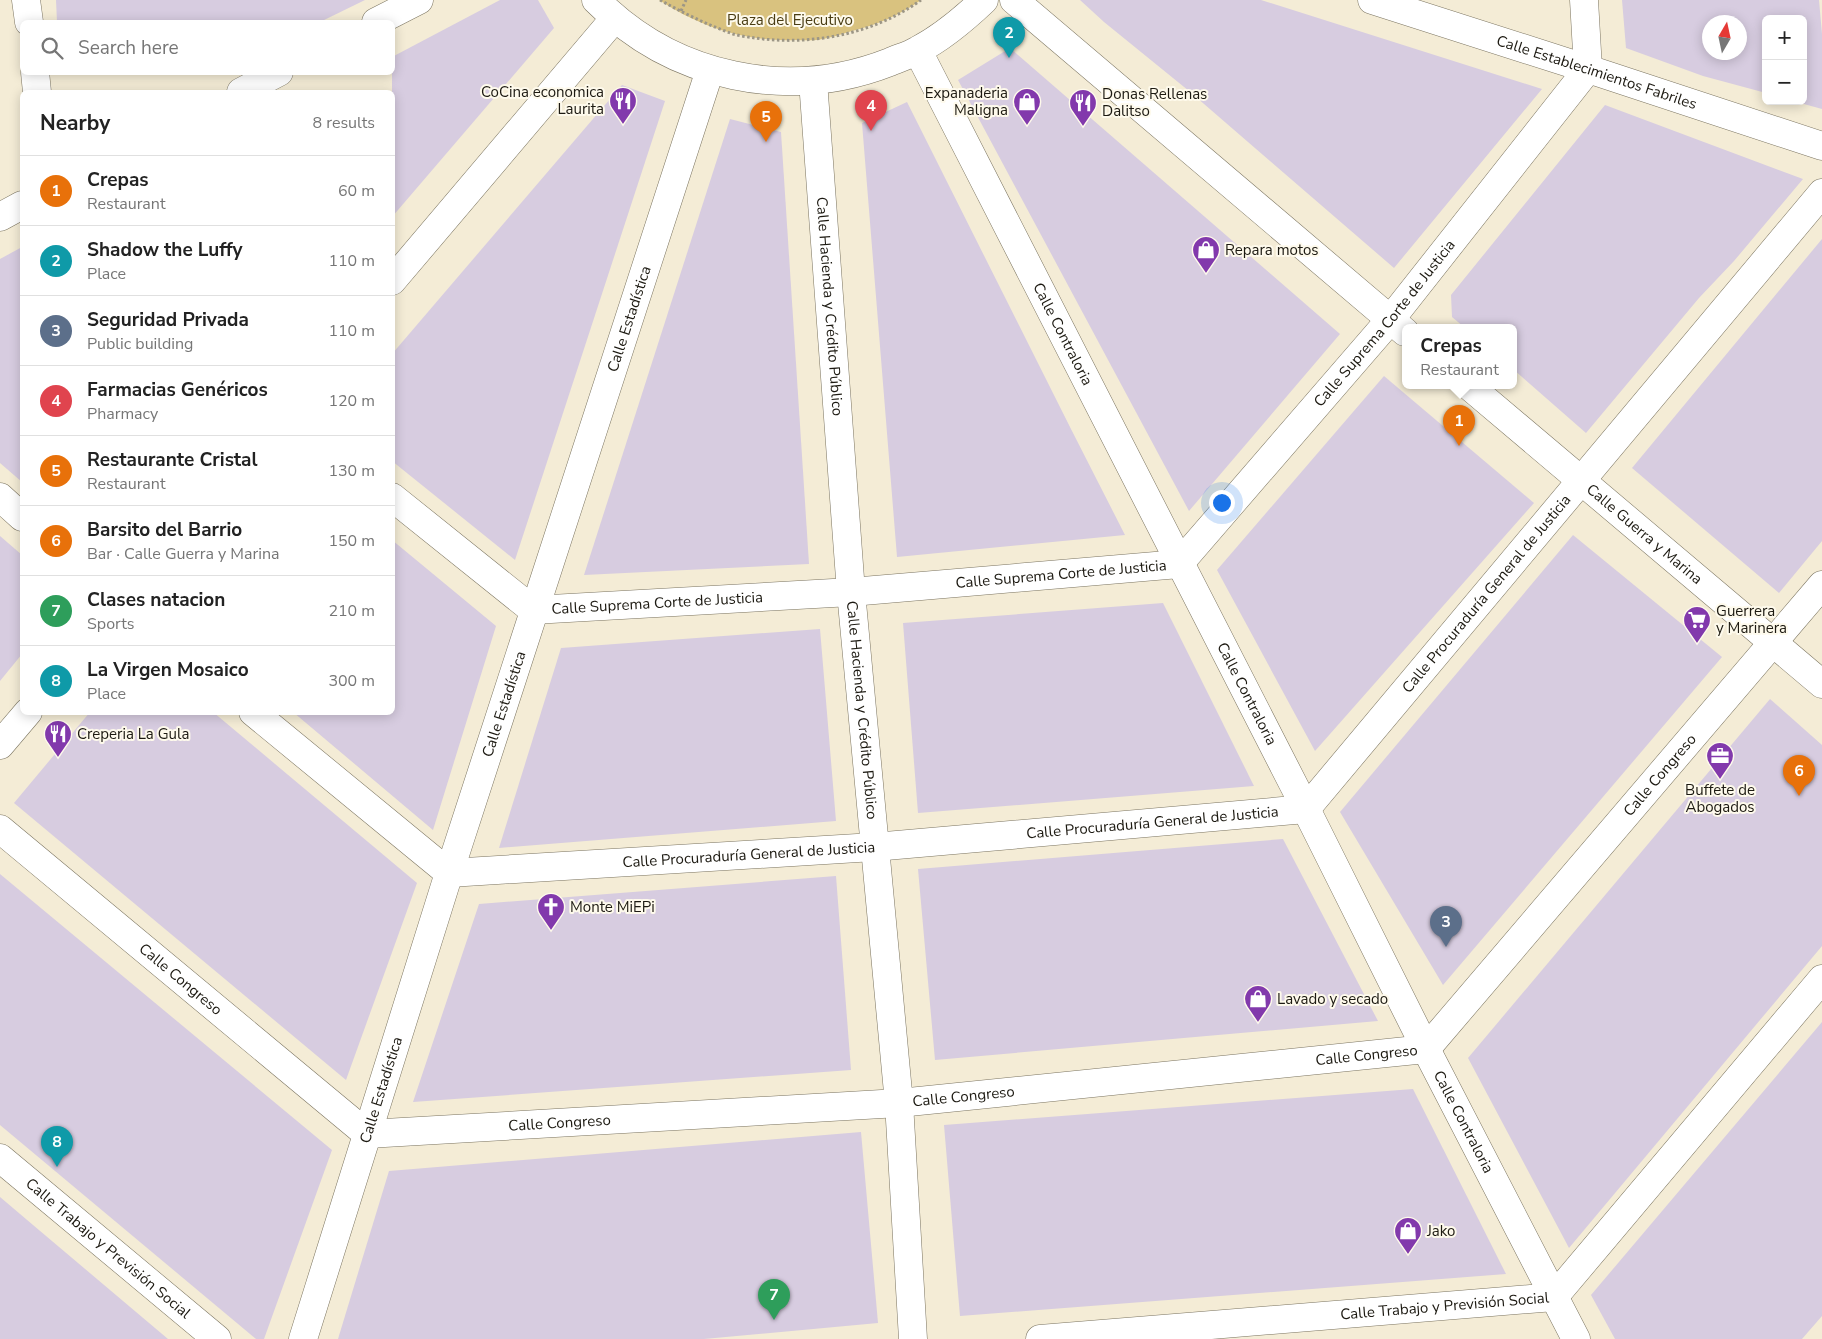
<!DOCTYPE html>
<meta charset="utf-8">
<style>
:root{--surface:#fff;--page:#f2f2f2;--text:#222;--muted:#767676;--line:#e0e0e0;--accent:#8239ac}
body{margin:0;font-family:"Nunito Sans",sans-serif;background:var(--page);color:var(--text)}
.controls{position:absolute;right:15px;top:15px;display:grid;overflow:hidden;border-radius:8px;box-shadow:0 2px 12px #0003}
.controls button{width:45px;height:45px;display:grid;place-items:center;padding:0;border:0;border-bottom:1px solid var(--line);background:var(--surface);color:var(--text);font:25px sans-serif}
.compass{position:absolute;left:1702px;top:15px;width:45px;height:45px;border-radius:50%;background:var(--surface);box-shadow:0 2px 12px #0003;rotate:9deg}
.you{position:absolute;left:1221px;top:502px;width:18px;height:18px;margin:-12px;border:4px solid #fff;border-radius:50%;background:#1a73e8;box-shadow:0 0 0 8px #1a73e833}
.badge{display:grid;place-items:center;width:32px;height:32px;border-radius:50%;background:var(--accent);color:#fff;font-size:16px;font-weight:700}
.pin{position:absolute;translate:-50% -41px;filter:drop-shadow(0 1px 2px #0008)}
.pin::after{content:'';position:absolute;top:26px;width:18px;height:15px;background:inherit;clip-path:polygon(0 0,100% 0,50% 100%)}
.popup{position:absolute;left:1402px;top:324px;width:115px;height:65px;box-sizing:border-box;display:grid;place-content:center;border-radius:8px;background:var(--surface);filter:drop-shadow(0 1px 4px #0005);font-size:16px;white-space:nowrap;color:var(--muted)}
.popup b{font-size:19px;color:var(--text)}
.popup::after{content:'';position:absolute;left:50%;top:100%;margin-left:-10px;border:10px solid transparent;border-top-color:var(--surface)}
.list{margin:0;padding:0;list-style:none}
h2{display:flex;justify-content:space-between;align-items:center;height:65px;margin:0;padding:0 20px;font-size:21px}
h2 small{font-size:16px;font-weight:400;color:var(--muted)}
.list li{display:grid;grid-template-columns:32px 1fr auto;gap:15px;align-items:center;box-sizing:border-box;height:70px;padding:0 20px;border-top:1px solid var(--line)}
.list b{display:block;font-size:19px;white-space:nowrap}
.list p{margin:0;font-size:16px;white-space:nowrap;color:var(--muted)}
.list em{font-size:16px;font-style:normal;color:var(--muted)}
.icon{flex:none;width:28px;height:28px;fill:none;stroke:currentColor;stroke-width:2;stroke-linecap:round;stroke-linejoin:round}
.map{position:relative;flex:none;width:1822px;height:1339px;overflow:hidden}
.search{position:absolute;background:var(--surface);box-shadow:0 2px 12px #0003;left:20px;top:20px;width:375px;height:55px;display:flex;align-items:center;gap:12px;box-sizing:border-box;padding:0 18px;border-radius:8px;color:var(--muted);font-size:19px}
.panel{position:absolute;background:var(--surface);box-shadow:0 2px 12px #0003;left:20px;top:90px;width:375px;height:625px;border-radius:8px}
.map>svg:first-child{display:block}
.green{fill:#d9c27f}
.building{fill:#d7cce0;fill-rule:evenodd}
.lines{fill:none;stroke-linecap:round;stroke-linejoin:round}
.street-casing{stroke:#7b7460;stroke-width:29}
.path{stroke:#9c9686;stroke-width:3;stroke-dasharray:2.5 2.5;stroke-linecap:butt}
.street{stroke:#fff;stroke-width:28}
.labels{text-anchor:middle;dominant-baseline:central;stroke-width:4;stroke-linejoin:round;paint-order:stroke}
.park-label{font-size:15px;fill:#493c13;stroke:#fefaec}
.street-label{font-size:15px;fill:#1c1911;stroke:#fefaec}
.poi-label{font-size:15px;fill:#1c1911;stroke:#fefaec;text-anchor:start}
</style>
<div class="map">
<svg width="1822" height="1339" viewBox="0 0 1822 1339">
<rect width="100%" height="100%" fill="#f4ecd6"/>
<path class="green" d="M659,0H921C900,15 877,25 852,31C842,34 833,37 823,39C814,41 805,40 796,40C746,42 700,27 659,0Z"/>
<g class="building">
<path d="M56,0H365L320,22H57Z"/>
<path d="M500,0H538L554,28L392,217V57Z"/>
<path d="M1080,0H1261L1542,89L1394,268L1189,91L1104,22Z"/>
<path d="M1622,0H1819L1822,34V109L1793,101H1803V19H1766V93L1703,76L1626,48ZM1710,22H1740V52H1710Z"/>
<path d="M1010,48L1340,334L1189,511L958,80Z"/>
<path d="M622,85L665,101L515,560L392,461V354Z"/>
<path d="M907,102L1072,431L1125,535L897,557L862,123Z"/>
<path d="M1605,105L1803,179L1734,261L1699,298L1586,433L1513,369V327H1464L1452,317L1451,295Z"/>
<path d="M730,119L781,132L809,564L584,575Z"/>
<path d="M1822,239V541L1779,593L1632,468Z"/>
<path d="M22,247V482L0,463V259Z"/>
<path d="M1384,376L1534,503L1315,751L1217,570Z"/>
<path d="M1573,535L1722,657L1443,985L1340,812Z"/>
<path d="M0,536L22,555V654L0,681Z"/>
<path d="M392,540L496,626L433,830L293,712H392Z"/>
<path d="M1163,603L1254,786L918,813L903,623Z"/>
<path d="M820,629L836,821L499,848L561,648Z"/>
<path d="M1770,699L1822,745V946L1569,1248L1468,1058Z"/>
<path d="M90,712H213L417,883L346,1080L14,803Z"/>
<path d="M1283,839L1378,1021L935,1060L918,869Z"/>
<path d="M0,874L332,1150L264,1339H256L0,1125Z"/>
<path d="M836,876L851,1070L413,1102L479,904Z"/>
<path d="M1822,1022V1316L1802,1339H1615L1591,1295Z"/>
<path d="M1413,1089L1506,1274L960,1316L944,1125Z"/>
<path d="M861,1132L878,1323L704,1339H338L389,1171Z"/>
<path d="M0,1197L33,1225L168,1339H0Z"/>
</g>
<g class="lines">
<defs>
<g id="street">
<path d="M26,0L29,22"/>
<path d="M596,0C673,78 788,102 890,62C899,58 910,55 918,50C943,37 964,19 984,0"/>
<path d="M1014,0L1405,332"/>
<path id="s1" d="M1372,0L1588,69L1822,146"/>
<path d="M376,22L419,0"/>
<path id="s2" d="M918,51L1306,809L1426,1049L1576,1339"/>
<path d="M35,72L37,92"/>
<path id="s3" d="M813,81L851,592L899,1103L913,1339"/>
<path d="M241,92L279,72"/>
<path d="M0,217L22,205"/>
<path d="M392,281L614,19"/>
<path id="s4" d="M1468,385L1822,684"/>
<path d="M0,497L22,517"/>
<path id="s5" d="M392,497L533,610L851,592L1179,564L1390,320L1588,69L1584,0"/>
<path id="s6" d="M253,712L449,873L874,847L1306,809L1822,193"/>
<path d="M0,745L28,712"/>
<path id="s7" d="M0,829L367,1134L899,1103L1426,1049L1822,585"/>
<path id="s8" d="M0,1158L217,1339"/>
<path id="s9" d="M303,1339L449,873L710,70"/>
<path id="s10" d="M1040,1339L1554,1297L1822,979"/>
</g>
</defs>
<use href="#street" class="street-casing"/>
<g class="path">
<path d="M660,0C683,13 708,25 733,34C740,36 748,37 755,38C812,46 874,34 921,0"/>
<path d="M681,11L686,0"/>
</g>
<use href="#street" class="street"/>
</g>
<defs>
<symbol id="restaurant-pin" viewBox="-11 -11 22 30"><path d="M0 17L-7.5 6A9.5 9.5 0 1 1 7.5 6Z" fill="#8239ac" stroke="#fefaec"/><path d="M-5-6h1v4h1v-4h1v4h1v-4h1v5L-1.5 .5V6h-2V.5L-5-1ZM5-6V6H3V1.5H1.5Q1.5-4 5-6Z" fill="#fff"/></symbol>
<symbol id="shop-pin" viewBox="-11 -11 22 30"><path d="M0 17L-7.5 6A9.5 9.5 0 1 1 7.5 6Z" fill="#8239ac" stroke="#fefaec"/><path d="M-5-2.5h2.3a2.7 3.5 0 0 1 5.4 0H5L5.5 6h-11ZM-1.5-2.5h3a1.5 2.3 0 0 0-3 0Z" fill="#fff"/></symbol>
<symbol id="supermarket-pin" viewBox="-11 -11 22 30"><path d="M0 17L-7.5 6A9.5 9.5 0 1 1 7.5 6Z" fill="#8239ac" stroke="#fefaec"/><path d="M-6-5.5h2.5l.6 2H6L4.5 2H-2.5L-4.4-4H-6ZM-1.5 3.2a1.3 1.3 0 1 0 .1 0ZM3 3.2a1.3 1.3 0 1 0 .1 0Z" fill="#fff"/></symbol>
<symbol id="office-pin" viewBox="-11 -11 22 30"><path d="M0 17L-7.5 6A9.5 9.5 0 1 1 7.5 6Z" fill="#8239ac" stroke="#fefaec"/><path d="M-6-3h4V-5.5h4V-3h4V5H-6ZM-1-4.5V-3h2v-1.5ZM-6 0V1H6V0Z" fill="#fff"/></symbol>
<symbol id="church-pin" viewBox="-11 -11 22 30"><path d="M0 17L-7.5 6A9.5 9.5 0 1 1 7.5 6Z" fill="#8239ac" stroke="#fefaec"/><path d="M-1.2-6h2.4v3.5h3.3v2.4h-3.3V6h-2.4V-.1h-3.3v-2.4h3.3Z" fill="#fff"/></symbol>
</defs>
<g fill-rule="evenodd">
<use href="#restaurant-pin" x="607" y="85" width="32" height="43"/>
<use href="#shop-pin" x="1011" y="86" width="32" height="43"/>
<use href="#restaurant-pin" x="1067" y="87" width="32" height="43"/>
<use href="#shop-pin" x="1190" y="234" width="32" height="43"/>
<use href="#supermarket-pin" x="1681" y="604" width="32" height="43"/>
<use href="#restaurant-pin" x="42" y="718" width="32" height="43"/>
<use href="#office-pin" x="1704" y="740" width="32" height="43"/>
<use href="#church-pin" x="535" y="891" width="32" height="43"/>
<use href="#shop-pin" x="1242" y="983" width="32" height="43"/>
<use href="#shop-pin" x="1392" y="1215" width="32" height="43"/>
</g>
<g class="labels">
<g class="park-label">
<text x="790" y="20">Plaza del Ejecutivo</text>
</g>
<g class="street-label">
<text stroke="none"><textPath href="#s1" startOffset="236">Calle Establecimientos Fabriles</textPath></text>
<text stroke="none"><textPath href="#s3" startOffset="226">Calle Hacienda y Crédito Público</textPath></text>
<text stroke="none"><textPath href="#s9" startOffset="1071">Calle Estadística</textPath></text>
<text stroke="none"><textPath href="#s5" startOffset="1145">Calle Suprema Corte de Justicia</textPath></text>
<text stroke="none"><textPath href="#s2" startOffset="318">Calle Contraloria</textPath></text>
<text stroke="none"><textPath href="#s4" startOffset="231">Calle Guerra y Marina</textPath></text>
<text stroke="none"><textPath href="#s5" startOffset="710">Calle Suprema Corte de Justicia</textPath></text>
<text stroke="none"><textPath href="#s6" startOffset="1394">Calle Procuraduría General de Justicia</textPath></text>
<text stroke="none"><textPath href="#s5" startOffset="305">Calle Suprema Corte de Justicia</textPath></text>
<text stroke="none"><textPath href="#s2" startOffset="722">Calle Contraloria</textPath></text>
<text stroke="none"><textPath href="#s9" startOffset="666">Calle Estadística</textPath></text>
<text stroke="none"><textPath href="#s3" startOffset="631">Calle Hacienda y Crédito Público</textPath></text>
<text stroke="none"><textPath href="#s7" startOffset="1900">Calle Congreso</textPath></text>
<text stroke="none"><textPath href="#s6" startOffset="959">Calle Procuraduría General de Justicia</textPath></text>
<text stroke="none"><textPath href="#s6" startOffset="554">Calle Procuraduría General de Justicia</textPath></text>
<text stroke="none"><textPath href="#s7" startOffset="235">Calle Congreso</textPath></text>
<text stroke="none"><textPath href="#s7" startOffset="1480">Calle Congreso</textPath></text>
<text stroke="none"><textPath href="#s9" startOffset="261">Calle Estadística</textPath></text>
<text stroke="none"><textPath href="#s7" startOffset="1075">Calle Congreso</textPath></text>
<text stroke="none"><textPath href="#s7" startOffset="670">Calle Congreso</textPath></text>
<text stroke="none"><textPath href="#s2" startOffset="1202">Calle Contraloria</textPath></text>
<text stroke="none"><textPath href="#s8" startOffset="141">Calle Trabajo y Previsión Social</textPath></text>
<text stroke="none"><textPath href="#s10" startOffset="406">Calle Trabajo y Previsión Social</textPath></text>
</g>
<g class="poi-label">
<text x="604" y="92" text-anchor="end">CoCina economica<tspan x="604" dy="17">Laurita</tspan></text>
<text x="1008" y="93" text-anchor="end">Expanaderia<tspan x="1008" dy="17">Maligna</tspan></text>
<text x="1102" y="94">Donas Rellenas<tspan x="1102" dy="17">Dalitso</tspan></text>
<text x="1225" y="250">Repara motos</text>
<text x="1716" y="611">Guerrera<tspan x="1716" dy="17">y Marinera</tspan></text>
<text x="77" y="734">Creperia La Gula</text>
<text x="1720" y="790" text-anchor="middle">Buffete de<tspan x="1720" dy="17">Abogados</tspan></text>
<text x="570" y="907">Monte MiEPi</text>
<text x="1277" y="999">Lavado y secado</text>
<text x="1427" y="1231">Jako</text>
</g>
</g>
</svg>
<div class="controls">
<button>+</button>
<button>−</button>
</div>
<svg class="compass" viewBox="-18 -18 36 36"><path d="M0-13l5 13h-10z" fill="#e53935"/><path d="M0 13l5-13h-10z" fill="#767676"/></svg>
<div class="you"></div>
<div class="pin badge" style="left:1459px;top:446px;background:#e8710a">1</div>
<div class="popup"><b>Crepas</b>Restaurant</div>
<div class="pin badge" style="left:1009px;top:58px;background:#0f9aa8">2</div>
<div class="pin badge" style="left:1446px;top:947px;background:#5c6f8a">3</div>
<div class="pin badge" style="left:871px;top:131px;background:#e0444e">4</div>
<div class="pin badge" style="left:766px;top:142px;background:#e8710a">5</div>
<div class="pin badge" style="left:1799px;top:796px;background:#e8710a">6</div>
<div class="pin badge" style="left:774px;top:1320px;background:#2e9e5b">7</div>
<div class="pin badge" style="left:57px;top:1167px;background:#0f9aa8">8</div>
<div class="search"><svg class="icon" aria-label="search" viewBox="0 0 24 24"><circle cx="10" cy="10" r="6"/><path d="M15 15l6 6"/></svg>Search here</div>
<section class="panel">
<h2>Nearby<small>8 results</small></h2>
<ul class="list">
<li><span class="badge" style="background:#e8710a">1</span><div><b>Crepas</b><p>Restaurant</p></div><em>60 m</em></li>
<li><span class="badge" style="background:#0f9aa8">2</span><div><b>Shadow the Luffy</b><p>Place</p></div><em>110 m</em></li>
<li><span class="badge" style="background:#5c6f8a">3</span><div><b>Seguridad Privada</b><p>Public building</p></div><em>110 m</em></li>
<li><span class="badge" style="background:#e0444e">4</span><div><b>Farmacias Genéricos</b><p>Pharmacy</p></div><em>120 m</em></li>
<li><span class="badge" style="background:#e8710a">5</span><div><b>Restaurante Cristal</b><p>Restaurant</p></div><em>130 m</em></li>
<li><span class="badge" style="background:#e8710a">6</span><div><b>Barsito del Barrio</b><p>Bar · Calle Guerra y Marina</p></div><em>150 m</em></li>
<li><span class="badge" style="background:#2e9e5b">7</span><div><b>Clases natacion</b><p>Sports</p></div><em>210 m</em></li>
<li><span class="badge" style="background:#0f9aa8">8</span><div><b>La Virgen Mosaico</b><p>Place</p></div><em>300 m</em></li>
</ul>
</section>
</div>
